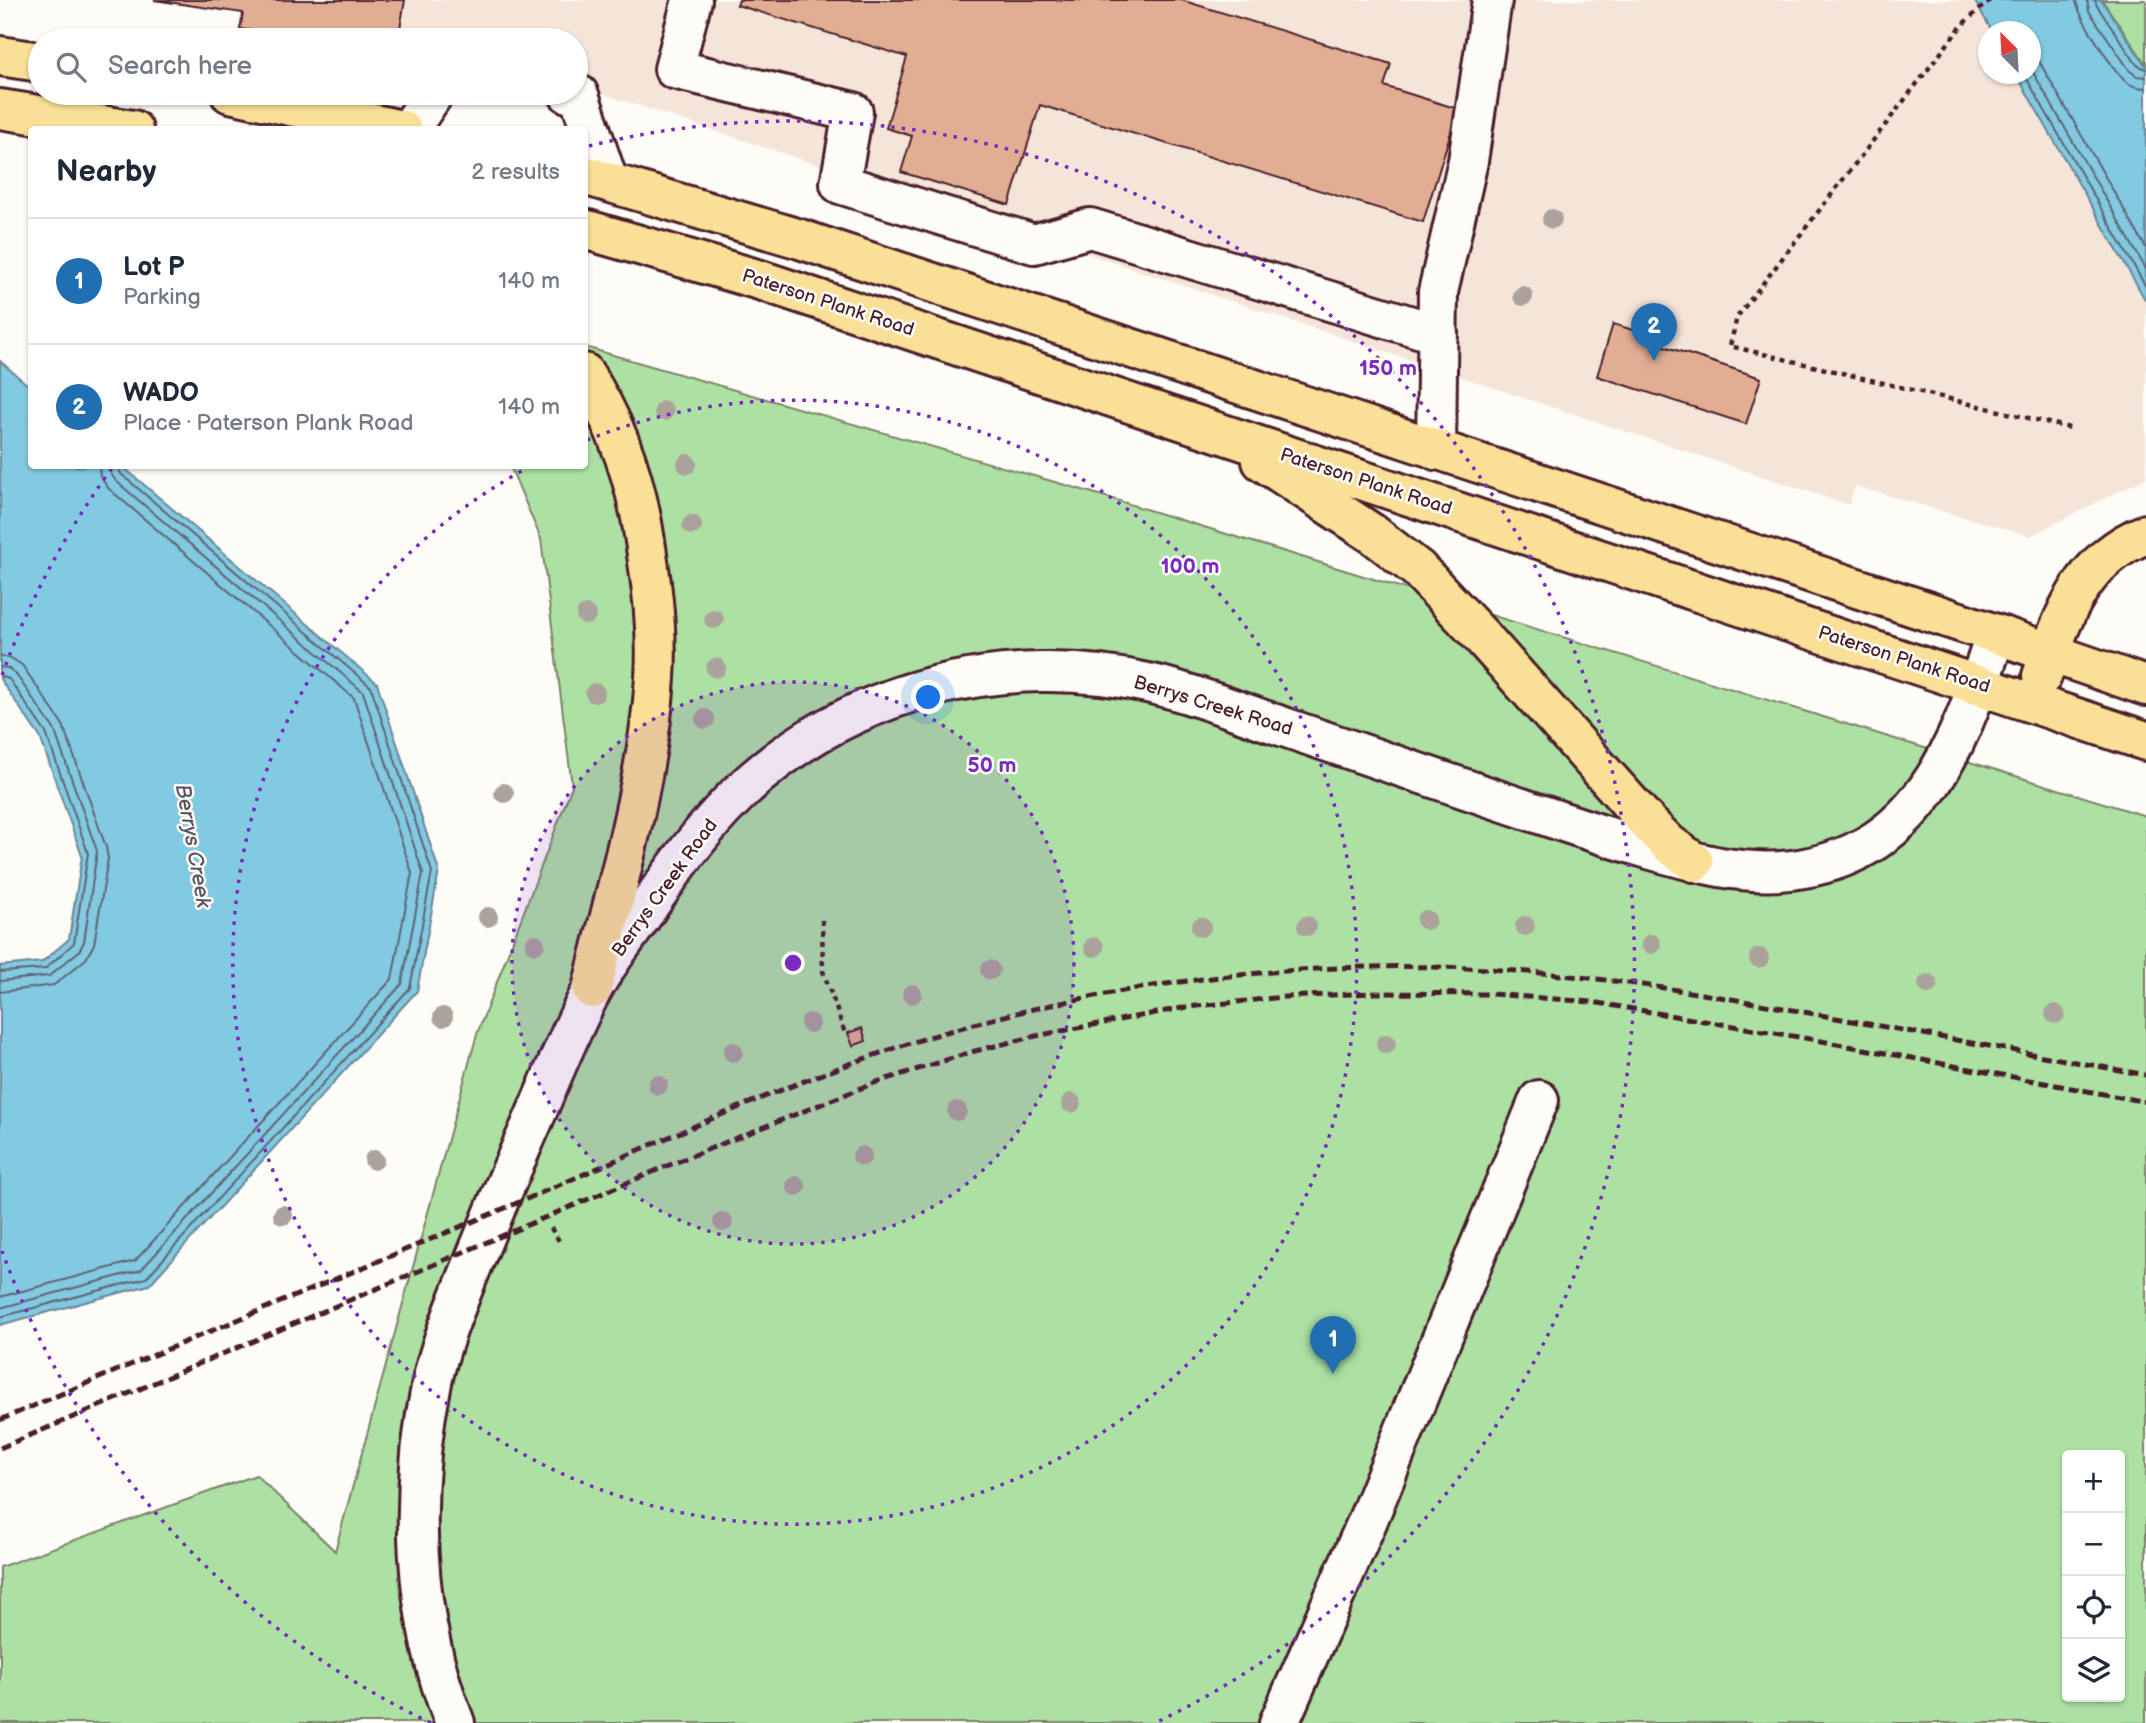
<!DOCTYPE html>
<meta charset="utf-8">
<style>
:root{--surface:#fff;--page:#f2f2f3;--text:#1f2937;--muted:#747a83;--line:#e0e1e3;--accent:#1f6fb2}
body{margin:0;font-family:"Balsamiq Sans",sans-serif;background:var(--page);color:var(--text)}
.controls{position:absolute;right:21px;bottom:21px;display:grid;overflow:hidden;border-radius:7px;box-shadow:0 2px 5px #0004}
.controls button{width:63px;height:63px;display:grid;place-items:center;padding:0;border:0;border-bottom:2px solid var(--line);background:var(--surface);color:var(--text);font:35px sans-serif}
.compass{position:absolute;left:1978px;top:21px;width:63px;height:63px;border-radius:50%;background:var(--surface);box-shadow:0 2px 5px #0004;rotate:336deg}
.you{position:absolute;left:929px;top:698px;width:24px;height:24px;margin:-18px;border:5px solid #fff;border-radius:50%;background:#1a73e8;box-shadow:0 0 0 10px #1a73e833}
.badge{display:grid;place-items:center;width:46px;height:46px;border-radius:50%;background:var(--accent);color:#fff;font-size:23px;font-weight:700}
.pin{position:absolute;translate:-50% -58px;filter:drop-shadow(0 2px 4px #0008)}
.pin::after{content:'';position:absolute;top:37px;width:24px;height:21px;background:inherit;clip-path:polygon(0 0,100% 0,50% 100%)}
.list{margin:0;padding:0;list-style:none}
h2{display:flex;justify-content:space-between;align-items:center;height:91px;margin:0;padding:0 28px;font-size:30px}
h2 small{font-size:23px;font-weight:400;color:var(--muted)}
.list li{display:grid;grid-template-columns:46px 1fr auto;gap:21px;align-items:center;box-sizing:border-box;height:126px;padding:0 28px;border-top:2px solid var(--line)}
.list b{display:block;font-size:26px;white-space:nowrap}
.list p{margin:0;font-size:23px;white-space:nowrap;color:var(--muted)}
.list em{font-size:23px;font-style:normal;color:var(--muted)}
.icon{flex:none;width:38px;height:38px;fill:none;stroke:currentColor;stroke-width:2;stroke-linecap:round;stroke-linejoin:round}
.map{position:relative;flex:none;width:2146px;height:1723px;overflow:hidden}
.search{position:absolute;background:var(--surface);box-shadow:0 2px 5px #0004;left:28px;top:28px;width:560px;height:77px;display:flex;align-items:center;gap:18px;box-sizing:border-box;padding:0 24px;border-radius:38px;color:var(--muted);font-size:26px}
.panel{position:absolute;background:var(--surface);box-shadow:0 2px 5px #0004;left:28px;top:126px;width:560px;height:343px;border-radius:7px}
.map>svg:first-child{display:block}
.built{fill:#f5e5d9}
.green{fill:#ace1a3;stroke:#7b8067;stroke-width:2;fill-rule:evenodd}
.water{fill:#81cae1;stroke:#6b8698;stroke-width:2}
.lines{fill:none;stroke-linecap:round;stroke-linejoin:round}
.shore{stroke:#606374;stroke-width:2}
.building{fill:#e1ae94;stroke:#4a1f2b;stroke-width:2}
.minor-casing{stroke:#4a1f2b;stroke-width:44}
.major-casing{stroke:#4a1f2b;stroke-width:44}
.path{stroke:#4a1f2b;stroke-width:4.5;stroke-dasharray:5 5;stroke-linecap:butt}
.minor{stroke:#fdfcf7;stroke-width:38}
.major{stroke:#f9e096;stroke-width:38}
.rail{stroke:#4a1f2b;stroke-width:5;stroke-dasharray:10 5;stroke-linecap:butt}
.tree{fill:#aaa29b}
.ring{fill:none;stroke:#7b2cbf;stroke-width:3.5;stroke-dasharray:3.5 7}
.labels{text-anchor:middle;dominant-baseline:central;stroke-width:5;stroke-linejoin:round;paint-order:stroke}
.street-label{font-size:19px;fill:#4a1f2b;stroke:#fdfcf7}
.water-label{font-size:21px;font-style:italic;fill:#5a5262;stroke:#fdfcf7}
.centre{fill:#7b2cbf;stroke:#fdfcf7;stroke-width:3.5}
.ring-label{font-size:21px;text-anchor:middle;font-weight:bold;fill:#7b2cbf;stroke:#fdfcf7;stroke-width:5;stroke-linejoin:round;paint-order:stroke}
</style>
<div class="map">
<svg width="2146" height="1723" viewBox="0 0 2146 1723">
<rect width="100%" height="100%" fill="#fdfcf7"/>
<filter id="ink" filterUnits="userSpaceOnUse"><feTurbulence type="fractalNoise" baseFrequency=".0143" numOctaves="2"/><feDisplacementMap in="SourceGraphic" scale="14" xChannelSelector="R" yChannelSelector="G"/><feConvolveMatrix kernelMatrix="1 2 1 2 8 2 1 2 1" color-interpolation-filters="sRGB"/></filter>
<g filter="url(#ink)">
<path class="built" d="M214,0H1974L1992,31L1988,32V74H2016L2146,301V478L2030,536L1855,486L1849,505L576,85V40H393Z"/>
<g class="green">
<path d="M2102,0H2146V64Z"/>
<path d="M585,347L1093,493L2146,816V1723H0V1567L256,1475L335,1551L477,1034L572,786L541,539L510,466H584ZM2067,1455H2120V1697H2067Z"/>
</g>
<g class="water">
<path d="M1974,0H2101L2146,66V301L2016,74H2030V32L1992,31Z"/>
<path d="M0,361L31,388L32,466H122L377,683L439,871L417,991L149,1285L0,1325V966L42,962L69,939L82,856L40,737L0,679Z"/>
</g>
<g class="lines">
<g class="shore">
<path d="M2076,0C2077,15 2113,69 2125,81C2131,86 2138,88 2146,88"/>
<path d="M2087,0L2089,11L2130,71L2137,76L2146,77"/>
<path d="M2095,0L2097,6L2137,65L2146,69"/>
<path d="M2030,52L2039,61L2146,248"/>
<path d="M2030,67L2146,269"/>
<path d="M2024,74L2146,287"/>
<path d="M0,656L11,658L22,665L63,725L106,847L108,859L94,944L86,959L54,985L0,992"/>
<path d="M0,667L8,668L15,673L54,729L97,851L84,942L79,951L49,976L0,981"/>
<path d="M0,676L9,679L46,733L88,853L74,943L45,969L0,972"/>
<path d="M0,1297L135,1261L392,979L412,873L354,698L108,488L100,476L99,466"/>
<path d="M0,1308L141,1270L402,984L423,873L363,692L116,481L111,474L110,466"/>
<path d="M0,1317L146,1278L410,988L432,872L371,687L121,474L118,466"/>
</g>
</g>
<g class="building">
<path d="M154,0H405L398,40H324L240,29L243,13Z"/>
<path d="M739,0H1181L1391,64L1384,86L1458,109L1423,222L1040,105L1009,205L901,172L912,136L886,128L907,57L737,5Z"/>
<path d="M1613,324L1663,339L1661,345L1761,378L1746,424L1597,376Z"/>
<path d="M862,1028L866,1041L853,1046L848,1033Z"/>
</g>
<g class="lines">
<defs>
<g id="minor">
<path d="M692,0L674,69L853,112L840,184L1034,244L1090,228L1438,334"/>
<path d="M568,93L579,95L608,181"/>
<path d="M409,130L434,93"/>
<path d="M1436,450L1438,292L1468,161L1492,0"/>
<path d="M455,1723C412,1617 409,1492 432,1382C440,1345 454,1311 468,1276C487,1230 505,1184 525,1139C547,1090 566,1039 591,992C606,963 628,937 646,910C674,869 703,828 738,794C846,689 1007,650 1152,684C1196,694 1239,712 1281,726C1352,750 1422,774 1492,798C1543,815 1594,833 1645,848C1694,862 1740,876 1791,870C1923,855 1959,741 1996,634"/>
<path d="M1279,1723L1367,1522L1539,1100"/>
</g>
<g id="major">
<path d="M0,56L40,62"/>
<path d="M230,93L402,130"/>
<path d="M0,109L133,130"/>
<path d="M584,175L800,239L1996,634L2146,686"/>
<path d="M584,229L760,280L2146,741"/>
<path d="M584,373C618,425 636,480 645,541C652,586 658,632 655,678C648,781 616,888 592,989"/>
<path d="M1262,461L1373,534L1418,569L1483,638L1647,822L1669,844L1694,862"/>
<path d="M2042,676C2063,615 2082,559 2146,534"/>
</g>
</defs>
<use href="#minor" class="minor-casing"/>
<use href="#major" class="major-casing"/>
<g class="path">
<path d="M1990,0L1963,24L1737,317L1730,346L2070,428"/>
<path d="M822,920L823,971L845,1033"/>
<path d="M551,1228L561,1244"/>
</g>
<use href="#minor" class="minor"/>
<use href="#major" class="major"/>
<g class="rail">
<path d="M0,1420C176,1345 353,1272 529,1198C643,1149 755,1097 872,1056C1031,1000 1200,971 1368,967C1530,963 1678,988 1836,1018C1940,1037 2043,1056 2146,1075"/>
<path d="M0,1448L674,1163L874,1083L975,1051L1036,1036L1187,1007L1285,997L1375,993L1491,994L1592,1002L1816,1040L2146,1102"/>
</g>
</g>
<g class="tree">
<circle cx="1552" cy="219" r="10"/>
<circle cx="1523" cy="296" r="10"/>
<circle cx="664" cy="411" r="10"/>
<circle cx="687" cy="464" r="10"/>
<circle cx="692" cy="525" r="10"/>
<circle cx="586" cy="615" r="10"/>
<circle cx="714" cy="619" r="10"/>
<circle cx="716" cy="668" r="10"/>
<circle cx="595" cy="693" r="10"/>
<circle cx="705" cy="719" r="10"/>
<circle cx="504" cy="793" r="10"/>
<circle cx="488" cy="917" r="10"/>
<circle cx="1426" cy="920" r="10"/>
<circle cx="1307" cy="926" r="10"/>
<circle cx="1525" cy="926" r="10"/>
<circle cx="1201" cy="927" r="10"/>
<circle cx="535" cy="944" r="10"/>
<circle cx="1651" cy="944" r="10"/>
<circle cx="1094" cy="947" r="10"/>
<circle cx="1759" cy="958" r="10"/>
<circle cx="990" cy="970" r="10"/>
<circle cx="1928" cy="984" r="10"/>
<circle cx="912" cy="994" r="10"/>
<circle cx="2055" cy="1014" r="10"/>
<circle cx="443" cy="1017" r="10"/>
<circle cx="810" cy="1023" r="10"/>
<circle cx="1386" cy="1044" r="10"/>
<circle cx="733" cy="1052" r="10"/>
<circle cx="658" cy="1085" r="10"/>
<circle cx="1071" cy="1103" r="10"/>
<circle cx="957" cy="1111" r="10"/>
<circle cx="862" cy="1156" r="10"/>
<circle cx="374" cy="1160" r="10"/>
<circle cx="796" cy="1186" r="10"/>
<circle cx="283" cy="1215" r="10"/>
<circle cx="723" cy="1222" r="10"/>
</g>
</g>
<circle cx="793" cy="963" r="281" fill="#7b2cbf" fill-opacity=".12"/>
<g class="ring">
<circle cx="793" cy="963" r="281"/>
<path d="M587 440A562 562 0 1 1 529 467"/>
<path d="M431 1723A842 842 0 0 1 2 1251M2 675A842 842 0 0 1 112 468M589 146A842 842 0 0 1 1155 1723"/>
</g>
<g class="labels">
<g class="street-label">
<text transform="translate(828 303) rotate(18)">Paterson Plank Road</text>
<text transform="translate(1366 482) rotate(18)">Paterson Plank Road</text>
<text transform="translate(1904 660) rotate(18)">Paterson Plank Road</text>
<text transform="translate(1213 706) rotate(17)">Berrys Creek Road</text>
<text transform="translate(665 888) rotate(-54)">Berrys Creek Road</text>
</g>
<g class="water-label">
<text transform="translate(193 846) rotate(80)">Berrys Creek</text>
</g>
</g>
<circle cx="793" cy="963" r="10" class="centre"/>
<g class="ring-label">
<text x="1388" y="375">150 m</text>
<text x="1190" y="573">100 m</text>
<text x="992" y="772">50 m</text>
</g>
</svg>
<div class="controls">
<button>+</button>
<button>−</button>
<button><svg class="icon" aria-label="locate" viewBox="0 0 24 24"><circle cx="12" cy="12" r="6"/><path d="M12 2v4M12 18v4M2 12h4M18 12h4"/></svg></button>
<button><svg class="icon" aria-label="layers" viewBox="0 0 24 24"><path d="M12 4l9 5-9 5-9-5zM3 14l9 5 9-5"/></svg></button>
</div>
<svg class="compass" viewBox="-18 -18 36 36"><path d="M0-13l5 13h-10z" fill="#e53935"/><path d="M0 13l5-13h-10z" fill="#747a83"/></svg>
<div class="you"></div>
<div class="pin badge" style="left:1333px;top:1374px">1</div>
<div class="pin badge" style="left:1654px;top:361px">2</div>
<div class="search"><svg class="icon" aria-label="search" viewBox="0 0 24 24"><circle cx="10" cy="10" r="6"/><path d="M15 15l6 6"/></svg>Search here</div>
<section class="panel">
<h2>Nearby<small>2 results</small></h2>
<ul class="list">
<li><span class="badge">1</span><div><b>Lot P</b><p>Parking</p></div><em>140 m</em></li>
<li><span class="badge">2</span><div><b>WADO</b><p>Place · Paterson Plank Road</p></div><em>140 m</em></li>
</ul>
</section>
</div>
